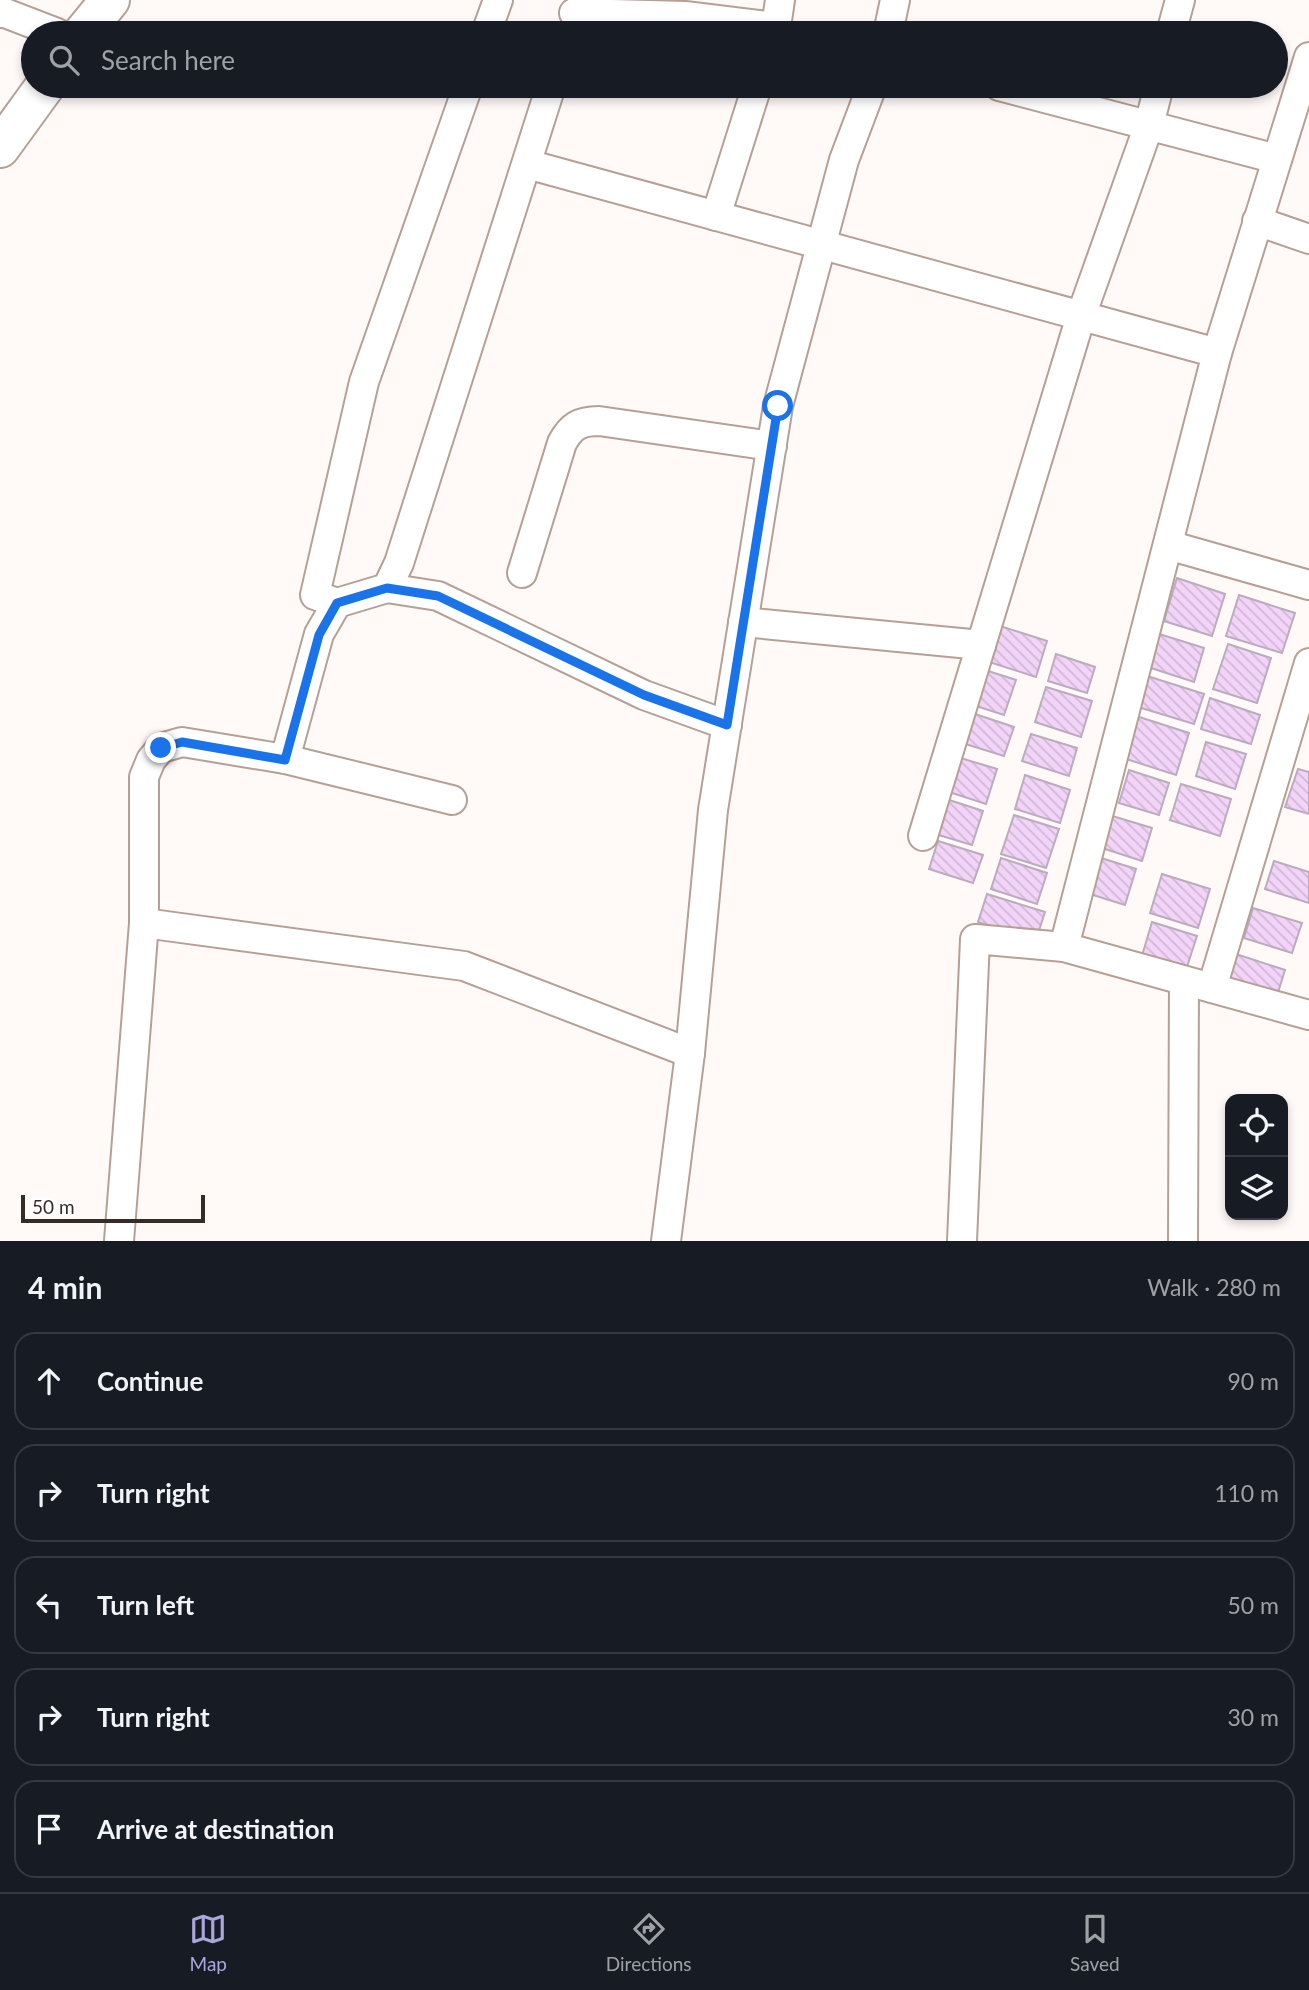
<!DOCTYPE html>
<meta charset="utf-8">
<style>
:root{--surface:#171b24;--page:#242831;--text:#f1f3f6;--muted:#9ea1a6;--line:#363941;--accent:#aba6de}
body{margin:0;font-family:Lato,sans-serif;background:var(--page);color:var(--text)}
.controls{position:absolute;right:21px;bottom:21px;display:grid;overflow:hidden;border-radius:14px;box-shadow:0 4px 10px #0003}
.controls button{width:63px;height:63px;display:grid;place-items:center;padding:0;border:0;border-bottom:2px solid var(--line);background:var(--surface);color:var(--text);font:35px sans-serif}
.scale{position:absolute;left:21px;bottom:18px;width:184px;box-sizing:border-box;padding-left:7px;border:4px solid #352c28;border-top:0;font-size:19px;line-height:24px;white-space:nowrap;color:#352c28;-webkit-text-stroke:5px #fff;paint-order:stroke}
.stop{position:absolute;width:21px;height:21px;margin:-16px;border:5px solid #1a73e8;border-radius:50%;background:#fff}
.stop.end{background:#1a73e8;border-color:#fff;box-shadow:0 2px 7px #0008}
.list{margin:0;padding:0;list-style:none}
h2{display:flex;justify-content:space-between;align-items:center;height:91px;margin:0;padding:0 28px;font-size:30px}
h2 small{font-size:23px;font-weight:400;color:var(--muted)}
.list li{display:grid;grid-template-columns:46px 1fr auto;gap:21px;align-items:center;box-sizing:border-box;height:98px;margin:0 14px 14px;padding:0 14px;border:2px solid var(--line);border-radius:21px}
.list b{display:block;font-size:26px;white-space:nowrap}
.list em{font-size:23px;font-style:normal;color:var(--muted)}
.icon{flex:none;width:38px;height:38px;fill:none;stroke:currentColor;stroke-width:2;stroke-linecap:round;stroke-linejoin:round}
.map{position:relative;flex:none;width:1309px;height:1241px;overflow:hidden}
.search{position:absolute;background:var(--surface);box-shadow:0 4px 10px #0003;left:21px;right:21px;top:21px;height:77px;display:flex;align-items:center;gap:18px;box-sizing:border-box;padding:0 24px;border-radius:38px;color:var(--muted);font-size:26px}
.sheet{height:651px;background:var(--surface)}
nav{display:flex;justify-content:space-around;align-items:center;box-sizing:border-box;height:98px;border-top:2px solid var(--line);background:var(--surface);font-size:19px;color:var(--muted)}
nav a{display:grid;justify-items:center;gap:4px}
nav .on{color:var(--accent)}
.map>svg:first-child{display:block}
.building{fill:url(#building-back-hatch);stroke:#baacbd;stroke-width:2}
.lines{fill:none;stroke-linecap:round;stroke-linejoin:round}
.street-casing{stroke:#b6a096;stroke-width:32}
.secondary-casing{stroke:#b6a096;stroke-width:42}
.street{stroke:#fff;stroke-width:28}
.secondary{stroke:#fff;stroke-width:38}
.route{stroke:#1a73e8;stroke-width:9}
</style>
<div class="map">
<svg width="1309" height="1241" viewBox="0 0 1309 1241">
<defs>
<pattern id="building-back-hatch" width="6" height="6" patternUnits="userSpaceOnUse" patternTransform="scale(1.75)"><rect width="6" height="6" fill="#f3d4f9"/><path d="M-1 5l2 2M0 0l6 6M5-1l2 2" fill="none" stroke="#d1b6d5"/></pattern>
</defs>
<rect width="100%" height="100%" fill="#fffaf8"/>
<g class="building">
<path d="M1177,578L1225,594L1212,636L1164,621Z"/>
<path d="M1239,595L1295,613L1282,653L1226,636Z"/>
<path d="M991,623L1047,641L1036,677L980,659Z"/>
<path d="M1156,633L1204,648L1194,682L1145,666Z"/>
<path d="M1228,644L1271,658L1257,703L1213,689Z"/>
<path d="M1056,654L1095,667L1087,693L1048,681Z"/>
<path d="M982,669L1016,680L1004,715L970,704Z"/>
<path d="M1144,675L1204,694L1194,724L1135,706Z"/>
<path d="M1046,687L1092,701L1081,737L1035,722Z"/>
<path d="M1210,698L1260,715L1251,744L1201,729Z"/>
<path d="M969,712L1014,727L1004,756L959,742Z"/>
<path d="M1133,715L1189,733L1176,775L1120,757Z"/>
<path d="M1031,734L1077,748L1069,776L1022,761Z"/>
<path d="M1206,742L1246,754L1235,789L1196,776Z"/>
<path d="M954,756L997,769L986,804L943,790Z"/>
<path d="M1298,769L1309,772V814L1285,807Z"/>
<path d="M1129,770L1169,783L1159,815L1119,803Z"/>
<path d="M1025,775L1070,790L1060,823L1015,809Z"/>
<path d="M1181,784L1231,799L1220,836L1170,820Z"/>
<path d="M943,798L983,811L972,845L932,833Z"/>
<path d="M1014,815L1059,829L1046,868L1001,854Z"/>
<path d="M1109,815L1152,828L1142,861L1099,847Z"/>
<path d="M938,841L983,855L973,883L929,869Z"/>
<path d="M1001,858L1047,873L1037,904L991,889Z"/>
<path d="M1101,858L1136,869L1125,905L1090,894Z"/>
<path d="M1274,861L1309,872V903L1265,889Z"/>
<path d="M1162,874L1210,889L1198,928L1150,913Z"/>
<path d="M987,894L1045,912L1036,940L978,922Z"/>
<path d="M1253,908L1302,923L1292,953L1244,938Z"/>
<path d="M1152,922L1197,936L1185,973L1141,959Z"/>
<path d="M1236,954L1285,970L1276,999L1227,983Z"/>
</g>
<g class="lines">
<defs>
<g id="street">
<path d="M0,13H5L57,33"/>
<path d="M574,13L685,16L776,27L780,0"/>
<path d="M486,33L498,0"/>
<path d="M888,33L895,0"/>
<path d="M1171,33L1180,0"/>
<path d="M999,86L1277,159"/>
<path d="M527,164L1217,353L1064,947L1309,1015"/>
<path d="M716,216L757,86"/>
<path d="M1257,221L1309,239"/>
<path d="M1217,353L1309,57"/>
<path d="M1168,545L1309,585"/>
<path d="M522,573L562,443C571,426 580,421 599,421L772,446"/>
<path d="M387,588L438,596L644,695L727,725"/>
<path d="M337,603L315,595L364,382L468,86"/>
<path d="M743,622L981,645"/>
<path d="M285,759L452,800"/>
<path d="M923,836L1081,316L1149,125L1159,86"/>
<path d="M144,923L464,966L690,1053"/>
<path d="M1212,988L1309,663"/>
<path d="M119,1241L144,923V777L151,760L161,748L182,742L285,759L319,634L337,603L387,588L399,563L551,86"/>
<path d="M666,1241L690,1053L713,810L778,406L844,160L872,86"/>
<path d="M962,1241L975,939L1064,947"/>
<path d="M1183,1241L1184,981"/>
</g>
<g id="secondary">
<path d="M83,33L110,0"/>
<path d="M0,148L45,86"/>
</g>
</defs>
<use href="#street" class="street-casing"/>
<use href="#secondary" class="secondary-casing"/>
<use href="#street" class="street"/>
<use href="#secondary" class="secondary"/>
</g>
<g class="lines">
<path class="route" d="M161,748L182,742L285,760L319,635L337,603L387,588L438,596L644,695L727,725L778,406"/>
</g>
</svg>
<div class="controls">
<button><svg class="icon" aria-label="locate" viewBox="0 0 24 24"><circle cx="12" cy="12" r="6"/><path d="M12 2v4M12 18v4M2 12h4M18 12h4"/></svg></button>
<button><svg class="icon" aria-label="layers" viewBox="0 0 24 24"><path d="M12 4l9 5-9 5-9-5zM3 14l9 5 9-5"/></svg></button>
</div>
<div class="scale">50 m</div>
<div class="stop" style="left:778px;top:406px"></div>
<div class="stop end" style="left:161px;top:748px"></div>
<div class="search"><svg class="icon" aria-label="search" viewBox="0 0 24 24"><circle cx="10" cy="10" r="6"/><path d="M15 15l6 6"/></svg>Search here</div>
</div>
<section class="sheet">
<h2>4 min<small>Walk · 280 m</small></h2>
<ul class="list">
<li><svg class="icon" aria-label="ahead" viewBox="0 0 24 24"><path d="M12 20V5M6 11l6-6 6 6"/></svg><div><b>Continue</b></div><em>90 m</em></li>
<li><svg class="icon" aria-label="right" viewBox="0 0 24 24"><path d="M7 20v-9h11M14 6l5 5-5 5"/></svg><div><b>Turn right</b></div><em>110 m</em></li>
<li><svg class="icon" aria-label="left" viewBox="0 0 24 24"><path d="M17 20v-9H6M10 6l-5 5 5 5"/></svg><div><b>Turn left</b></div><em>50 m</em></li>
<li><svg class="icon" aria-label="right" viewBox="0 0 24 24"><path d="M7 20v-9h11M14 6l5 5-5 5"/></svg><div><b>Turn right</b></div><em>30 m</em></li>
<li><svg class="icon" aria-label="arrive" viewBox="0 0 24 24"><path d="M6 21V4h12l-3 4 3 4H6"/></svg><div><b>Arrive at destination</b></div></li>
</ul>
</section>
<nav>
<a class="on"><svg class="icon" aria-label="map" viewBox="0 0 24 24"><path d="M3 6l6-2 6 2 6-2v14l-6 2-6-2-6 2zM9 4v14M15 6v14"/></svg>Map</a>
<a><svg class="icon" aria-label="directions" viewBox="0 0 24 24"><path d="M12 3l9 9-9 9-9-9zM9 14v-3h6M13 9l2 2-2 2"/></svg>Directions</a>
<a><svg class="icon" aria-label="saved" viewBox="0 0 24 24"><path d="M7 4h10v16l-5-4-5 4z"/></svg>Saved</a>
</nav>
